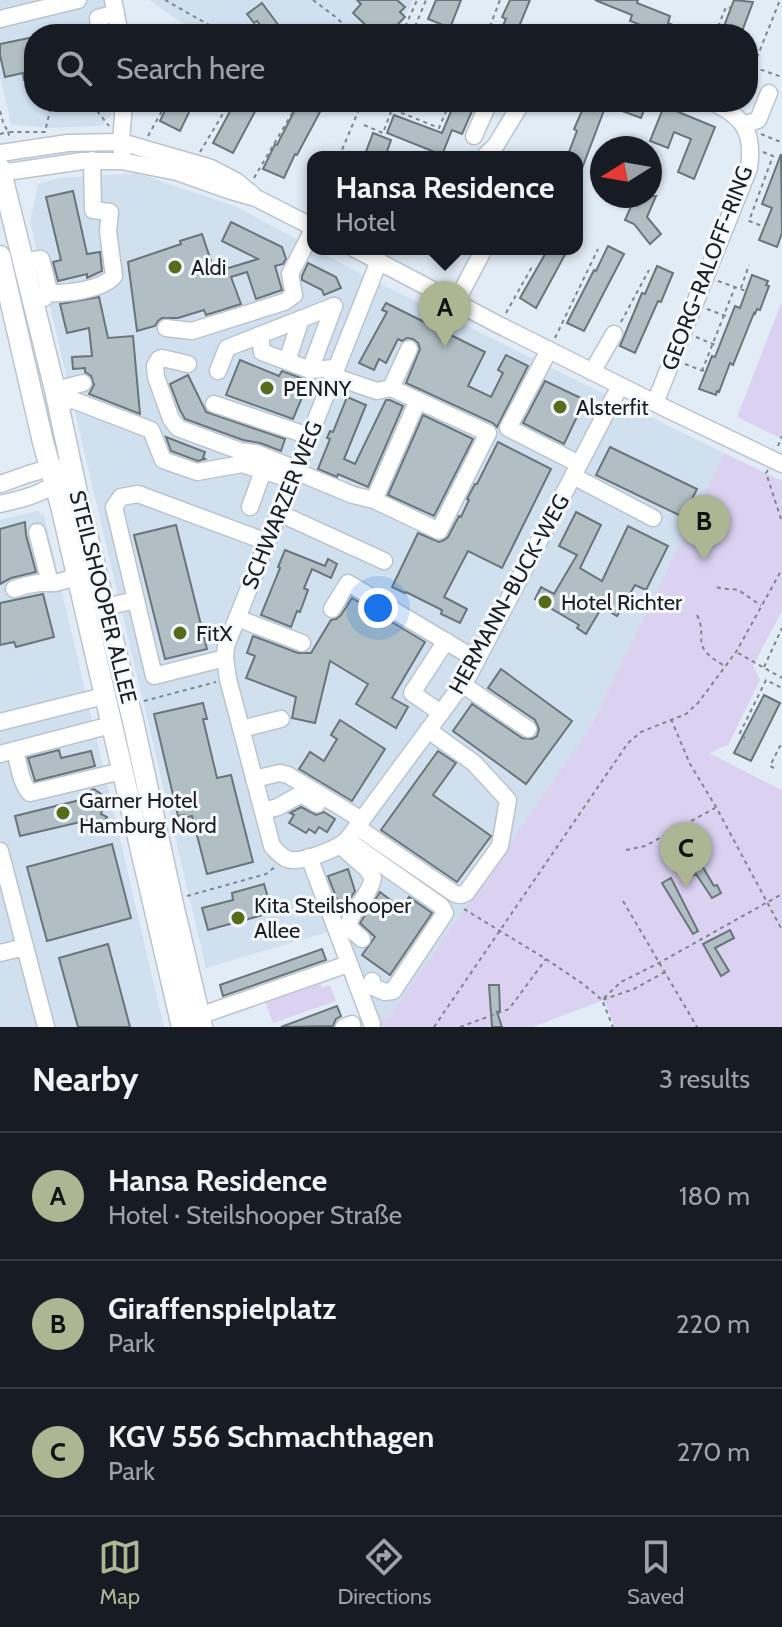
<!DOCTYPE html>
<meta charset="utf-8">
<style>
:root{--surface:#171b24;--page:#242831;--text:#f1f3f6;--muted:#9ea1a6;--line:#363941;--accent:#acb693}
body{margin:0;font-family:Cabin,sans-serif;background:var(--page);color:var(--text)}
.compass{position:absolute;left:590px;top:136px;width:72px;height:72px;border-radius:50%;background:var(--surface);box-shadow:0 2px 6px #0004;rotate:259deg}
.you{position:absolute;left:378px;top:608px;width:28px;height:28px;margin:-20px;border:6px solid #fff;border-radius:50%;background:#1a73e8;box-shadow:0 0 0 12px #1a73e833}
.badge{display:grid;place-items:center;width:52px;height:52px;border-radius:50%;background:var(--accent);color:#111;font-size:26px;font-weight:700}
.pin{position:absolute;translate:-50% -66px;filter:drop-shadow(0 2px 4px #0008)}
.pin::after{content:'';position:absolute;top:42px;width:28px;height:24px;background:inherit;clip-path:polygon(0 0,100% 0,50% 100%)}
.popup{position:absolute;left:307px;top:151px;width:276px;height:104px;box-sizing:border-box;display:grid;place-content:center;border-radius:16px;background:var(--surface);filter:drop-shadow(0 2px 6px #0005);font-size:26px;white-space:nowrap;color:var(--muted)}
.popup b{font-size:30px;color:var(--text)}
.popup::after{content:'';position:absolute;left:50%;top:100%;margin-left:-16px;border:16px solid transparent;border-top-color:var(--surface)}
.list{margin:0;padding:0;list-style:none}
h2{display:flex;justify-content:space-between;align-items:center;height:104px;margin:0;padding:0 32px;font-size:34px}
h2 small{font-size:26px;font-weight:400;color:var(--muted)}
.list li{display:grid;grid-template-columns:52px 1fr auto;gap:24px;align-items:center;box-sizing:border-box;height:128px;padding:0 32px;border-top:2px solid var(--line)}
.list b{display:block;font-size:30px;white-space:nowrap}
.list p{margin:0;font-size:26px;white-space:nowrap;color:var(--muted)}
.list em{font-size:26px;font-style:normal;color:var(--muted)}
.icon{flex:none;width:44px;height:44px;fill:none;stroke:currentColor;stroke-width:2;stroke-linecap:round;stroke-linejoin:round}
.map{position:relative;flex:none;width:782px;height:1027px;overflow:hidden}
.search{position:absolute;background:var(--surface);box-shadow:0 2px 6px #0004;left:24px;right:24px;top:24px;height:88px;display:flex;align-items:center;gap:20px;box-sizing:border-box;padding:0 28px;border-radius:32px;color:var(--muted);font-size:30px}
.sheet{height:488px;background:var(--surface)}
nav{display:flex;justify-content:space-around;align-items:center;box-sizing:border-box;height:112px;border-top:2px solid var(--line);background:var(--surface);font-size:22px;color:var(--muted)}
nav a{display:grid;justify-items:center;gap:4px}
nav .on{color:var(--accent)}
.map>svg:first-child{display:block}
.built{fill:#d0e0ef}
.green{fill:#dbd2f2}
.building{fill:#b1bfc4;stroke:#69757a;stroke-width:2}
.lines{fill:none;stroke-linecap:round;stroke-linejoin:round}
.minor-casing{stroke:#bbc4ce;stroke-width:19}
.major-casing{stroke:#bbc4ce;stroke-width:23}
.path{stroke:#7e858c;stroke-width:2;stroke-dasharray:4 4;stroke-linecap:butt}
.minor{stroke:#fff;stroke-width:16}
.major{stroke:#fff;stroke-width:20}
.poi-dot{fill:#576c1a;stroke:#f5f9fd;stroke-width:3}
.labels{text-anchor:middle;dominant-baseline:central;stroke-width:6;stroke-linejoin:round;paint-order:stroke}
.poi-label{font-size:22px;fill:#1b1f22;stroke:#f5f9fd;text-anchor:start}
.street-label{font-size:22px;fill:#1b1f22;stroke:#f5f9fd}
</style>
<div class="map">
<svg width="782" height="1027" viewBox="0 0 782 1027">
<rect width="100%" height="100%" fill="#e2ecf6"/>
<g class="built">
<path d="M0,0H106L111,34H34V102H112L111,115L102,126L47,128L11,124L0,76Z"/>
<path d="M149,0H413L397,34H198Z"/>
<path d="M137,173L237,207L365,276L724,453L591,726L388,1018L372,1024L335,930L206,968L30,222L38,184L60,178Z"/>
<path d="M36,511L44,515L164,1027H0V520Z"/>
</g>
<g class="green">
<path d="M782,301V439L737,417Z"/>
<path d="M724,453L782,481V611L753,666L760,680L728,745L709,753L782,790V1027H615L604,1000L533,1027H363L388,1018L591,726Z"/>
<path d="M319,979L322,988L330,985L336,1001L273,1023L264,998Z"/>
</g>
<g class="building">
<path d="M357,0H397L405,7L400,12L405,17L388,34H375L353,13L361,4Z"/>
<path d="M436,0H461L450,28L428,19Z"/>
<path d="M510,0H530L520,24L522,26L519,34H499L506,19L502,17Z"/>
<path d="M595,0H638L637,3L670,16L668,23L694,34H664L630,21L632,15Z"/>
<path d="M734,0L753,2L741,34H721Z"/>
<path d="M262,3L285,34H267L257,21L254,23L247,14Z"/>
<path d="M34,37V78L24,80L23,73L5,77L0,55V44Z"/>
<path d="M169,102H194L180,131L160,121Z"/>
<path d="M235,102H260L233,153L213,143Z"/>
<path d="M299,102L320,112L297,155L295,154L284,178L263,169L275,144L277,145Z"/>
<path d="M455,102H476L462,134L452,130L442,155L387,133L394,115L442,133Z"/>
<path d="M577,102H647L641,118L606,105L578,179L577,157H567L577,131L574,129L582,111L574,108Z"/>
<path d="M664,106L715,127L694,179L678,172L691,139L674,132L668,148L650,141Z"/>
<path d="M373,133L391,140L385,157H364Z"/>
<path d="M781,154L782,233L777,247L759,240L772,208L762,204Z"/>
<path d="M73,191L87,254L100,252L102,271L87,278V274L58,281L53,262L61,260L46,197Z"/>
<path d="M642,196H656L647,217L661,234L650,244L634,224L625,220L632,204L637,206Z"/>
<path d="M231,222L282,247L286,259L283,264L275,266L282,290L256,299L247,272L231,277L241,304L206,315L204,310L178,318H162L158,321L155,326L137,331L128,262L181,244L180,241L202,234L212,264L219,261L222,270L258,259L222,241Z"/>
<path d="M608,246L624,254L584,331L567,323L594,270L596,271Z"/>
<path d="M548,249H568L536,308L520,298Z"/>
<path d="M308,263L336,277L341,288L324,295L322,290L302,280V276Z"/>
<path d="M657,266L673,273L661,302L658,301L635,353L620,346L642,293L645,294Z"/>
<path d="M752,275L768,281L766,285L769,286L760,310L757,309L755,314L754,313L733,365L730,363L719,392L717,391L716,395L699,389L712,356L715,357L735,306L740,308Z"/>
<path d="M99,297L108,338L133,336L140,414L89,394L94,385L91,376L85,372V368L73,369L72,357L92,356L89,328L67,333L60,304Z"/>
<path d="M386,303L485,352L468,386L491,397L503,373L498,370L506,355L528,366L497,427L493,423L406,383L420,349L418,343L413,339L407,338L402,341L398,339L386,363L379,359L374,370L359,363L387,312L382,310Z"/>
<path d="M240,360L279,376L282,371L309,381L293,419L226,395Z"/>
<path d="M188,375L206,412L285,439L281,451L260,443L243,440L185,419L180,410L170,384Z"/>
<path d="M545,381L585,400L564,444L523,423Z"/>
<path d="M347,397L366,405L344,459L355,464L386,400H390L403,406L368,487L338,474L337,477L318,469L330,439L327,438L330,431L333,432Z"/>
<path d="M423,415L473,439L434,516L388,495Z"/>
<path d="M166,437L205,452L203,458L205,459L198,461L171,451Z"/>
<path d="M498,442L551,469L502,568L468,551L444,597L467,609L460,623L441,614L442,610L406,592L405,593L392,587L418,533L439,542L444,540L448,537L459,516L461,517L469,500L467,499L475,484H477Z"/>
<path d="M610,447L697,489L683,517L596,475Z"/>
<path d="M576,512L601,525L580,568L602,581L628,526L668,546L646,590L635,585L617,616L602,607L586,634L577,628L579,625L535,599L541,587L554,594L577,555L559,546Z"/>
<path d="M25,522L26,535L36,572L11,578L0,584V529Z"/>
<path d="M176,525L207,649L165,659L134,535Z"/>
<path d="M285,550L325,566L328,559L337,564L331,578L312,569L304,588L308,590L300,612L297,611L291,627L261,615L280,568L278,567Z"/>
<path d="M43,594L54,637L16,647L14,642L0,645V603Z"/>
<path d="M352,598L425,642L392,698L408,707L396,728L356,704L368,684L330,661L315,723L292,718L296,697L246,678L255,656L247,653L253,636L298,653H311L331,620L336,619L341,615Z"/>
<path d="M501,669L572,721L526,784L453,731L472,704L522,738L532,739L537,736L539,729L535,720L488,688Z"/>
<path d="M764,695L780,703L751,761L734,753Z"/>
<path d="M203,703L207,719H203L217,778L231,775L253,862L207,874L192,816L184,818V815L178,816L154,714Z"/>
<path d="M340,720L385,749L352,801L299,769L310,752L324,761L337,739L331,735Z"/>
<path d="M59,750L61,758L91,751L95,766L35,781L28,758Z"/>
<path d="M438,751L456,763L433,795L491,836L457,882L381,830Z"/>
<path d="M94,789L101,794L97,799L104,805L101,814L107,817L100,826L89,820L20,836L15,816L84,799L91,790Z"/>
<path d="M301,807L316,815L324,812L335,819L327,832L319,827L315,833L309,829L306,833L289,823L294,815L290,813Z"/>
<path d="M112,844L131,918L47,941L27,867Z"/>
<path d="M685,848L693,861L695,860L698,866L701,864L714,886L717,885L721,893L712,898L696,874L690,877L681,859L671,865L667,858Z"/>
<path d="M348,869L355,891L346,905L340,907L328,876Z"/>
<path d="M671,878L698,931L693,934L662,883Z"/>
<path d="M264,884L272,911L263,913V915L208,930L202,908L233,900L232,893Z"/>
<path d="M380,892L401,908L409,897L432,913L390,975L362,955L375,937L360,923Z"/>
<path d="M730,930L734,938L715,948L729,971L721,976L703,944Z"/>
<path d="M108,944L130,1027H78L59,958Z"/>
<path d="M322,949L326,960L223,996L220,985Z"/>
<path d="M489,985H499L500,1011L497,1012L502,1027H492Z"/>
<path d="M337,1006L341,1016L336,1019L333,1026L281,1027Z"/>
</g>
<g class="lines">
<defs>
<g id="minor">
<path d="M113,0L120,34"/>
<path d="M0,19L78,0"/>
<path d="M100,34L98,18L116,13"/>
<path d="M743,125L758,120L769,93"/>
<path d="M474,136L489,102"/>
<path d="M122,152L121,142L124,102"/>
<path d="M0,153L68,143L121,142L211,168L236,181L252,194"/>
<path d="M484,157L496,145L522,102"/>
<path d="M0,173L82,161H122L177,172L228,190L256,198L313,227"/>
<path d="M355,249L499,325L667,409L782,464"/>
<path d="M23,261L41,259L49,291L44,298"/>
<path d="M379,261L226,646L225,658L228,679L272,846C276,851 281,856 287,859C301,864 337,849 347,840L469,675L620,386"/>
<path d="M48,293C66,294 102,290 114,276L108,231L110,212L93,210L92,160"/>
<path d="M456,302L484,249"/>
<path d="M166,328L192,331L284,302L294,295L290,274L313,230"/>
<path d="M260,335L262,352L310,370L336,368"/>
<path d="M549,350L508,428L579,464"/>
<path d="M287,361L301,319"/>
<path d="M188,364L162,358L159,359L155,366L156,377L171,419L178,428L240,451L256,453L296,469"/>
<path d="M310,370L334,306"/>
<path d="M218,371L227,348L334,306"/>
<path d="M592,372L614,334"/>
<path d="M333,376L377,391L391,388L488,433L439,531L374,500L418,400"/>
<path d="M391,388L409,349"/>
<path d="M55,390L83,383"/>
<path d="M59,403L73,400L151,430L163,460L197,472L242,464L292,480"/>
<path d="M655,403L749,168C754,132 744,117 712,102"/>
<path d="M214,404L309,436"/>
<path d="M295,471L353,495L374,500"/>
<path d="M573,476L653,518"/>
<path d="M0,484C16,479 45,466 60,468"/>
<path d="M0,504C22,499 44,494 62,479"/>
<path d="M250,507L263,471"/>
<path d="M279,513L384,561"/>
<path d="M37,532L50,583"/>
<path d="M14,589L27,585L39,583H55L77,577"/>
<path d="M105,607L136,600"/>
<path d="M332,609L348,583L477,660"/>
<path d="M237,618L302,643"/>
<path d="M225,658L154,676L114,507L121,497L138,494L267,542"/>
<path d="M462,684L528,729"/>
<path d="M441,713L412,693L446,641"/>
<path d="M0,722L104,696"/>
<path d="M241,729L281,719"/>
<path d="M15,750C19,764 20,782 30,793L122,771"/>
<path d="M0,754L111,725"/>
<path d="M254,779L280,773L288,775L362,820"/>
<path d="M263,811L278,807L301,794L317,804"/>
<path d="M357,827L455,894L461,895L466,893L500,846L508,800L474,763L428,730"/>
<path d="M347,840L441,906L445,913L393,991L385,992L373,987L372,981"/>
<path d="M342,847L367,869L373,878C369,898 350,910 348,927L362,939"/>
<path d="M0,851L46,1027"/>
<path d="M309,857L372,1024"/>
<path d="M0,953L25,947"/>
<path d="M199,1016L348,964"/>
<path d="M344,1027L352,1024"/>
</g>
<g id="major">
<path d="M0,168L55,390L79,502L133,721L172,900L202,1027"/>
<path d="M0,256L43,442L61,506L182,1027"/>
</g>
</defs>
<use href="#minor" class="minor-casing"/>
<use href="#major" class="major-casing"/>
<g class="path">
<path d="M165,0L225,34"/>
<path d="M313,0L337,18L353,34"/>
<path d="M490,28L500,32"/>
<path d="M415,30L425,34"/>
<path d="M402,34L417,0"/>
<path d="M412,34L426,0"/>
<path d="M487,34L500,0"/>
<path d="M715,34L726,7L731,8"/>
<path d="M753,67L782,77"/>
<path d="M748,80L780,0"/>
<path d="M374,102L386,107L388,102"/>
<path d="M0,111L3,122L8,132H45L52,102"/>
<path d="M97,111L109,126"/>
<path d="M364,125L383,133L392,109L439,128L450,102"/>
<path d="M0,134L8,132L10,138"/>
<path d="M761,134L778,141L782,140"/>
<path d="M148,136L167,102"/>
<path d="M200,152L230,102"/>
<path d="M763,152L773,156L749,221L765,227"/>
<path d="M339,157L360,107L367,102"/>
<path d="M254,178L294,110"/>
<path d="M718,281L746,291"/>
<path d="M741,288L749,265"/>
<path d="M707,309L731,318"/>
<path d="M506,313L533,265"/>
<path d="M621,322L649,270"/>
<path d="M696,337L720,347"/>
<path d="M555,338L598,249"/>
<path d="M685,364L706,372"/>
<path d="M702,371L735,287"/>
<path d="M778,446L782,436"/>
<path d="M768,470L766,473L782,522"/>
<path d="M717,587C723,590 731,588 737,590C743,592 753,601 761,605"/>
<path d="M697,615C709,640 688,644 723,665"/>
<path d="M738,653L782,678"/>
<path d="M764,667L782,628"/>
<path d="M144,701L216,682"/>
<path d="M671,719L690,764L716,807L782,930"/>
<path d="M745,738L739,735L766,680L782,688"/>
<path d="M774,768L770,766L780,746L782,748"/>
<path d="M626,850L645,846L715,808"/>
<path d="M187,896L266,874L275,867"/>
<path d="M623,901L697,1027"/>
<path d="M464,909L546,959L583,984L602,1000L613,1027"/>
<path d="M665,972L634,989L602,1000L621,982L659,963L782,894"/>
<path d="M434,1027L628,743L641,732L686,714L698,703L736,652L782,569"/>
<path d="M460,1027L509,1009L546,959"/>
</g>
<use href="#minor" class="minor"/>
<use href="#major" class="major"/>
</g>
<g class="poi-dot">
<circle cx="175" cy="267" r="8"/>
<circle cx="267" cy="388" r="8"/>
<circle cx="560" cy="407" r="8"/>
<circle cx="545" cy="602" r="8"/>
<circle cx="180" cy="633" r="8"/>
<circle cx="63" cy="813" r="8"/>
<circle cx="238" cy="918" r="8"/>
</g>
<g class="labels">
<g class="poi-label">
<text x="191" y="267">Aldi</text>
<text x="283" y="388">PENNY</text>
<text x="576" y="407">Alsterfit</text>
<text x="561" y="602">Hotel Richter</text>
<text x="196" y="633">FitX</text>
<text x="79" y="800">Garner Hotel<tspan x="79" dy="25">Hamburg Nord</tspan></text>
<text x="254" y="905">Kita Steilshooper<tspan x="254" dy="25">Allee</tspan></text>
</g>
<g class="street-label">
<text transform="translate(707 268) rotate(-69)">GEORG-RALOFF-RING</text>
<text transform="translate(282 505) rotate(-68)">SCHWARZER WEG</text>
<text transform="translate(509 594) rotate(-61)">HERMANN-BUCK-WEG</text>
<text transform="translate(103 597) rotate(76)">STEILSHOOPER ALLEE</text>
</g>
</g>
</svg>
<svg class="compass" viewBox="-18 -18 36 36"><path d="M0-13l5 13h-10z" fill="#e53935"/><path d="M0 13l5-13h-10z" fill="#9ea1a6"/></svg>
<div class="you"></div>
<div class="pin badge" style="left:445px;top:347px">A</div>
<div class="popup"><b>Hansa Residence</b>Hotel</div>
<div class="pin badge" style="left:704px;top:561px">B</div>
<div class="pin badge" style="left:686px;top:888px">C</div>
<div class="search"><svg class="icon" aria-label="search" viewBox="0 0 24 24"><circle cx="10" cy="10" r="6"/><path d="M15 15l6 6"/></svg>Search here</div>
</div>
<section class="sheet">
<h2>Nearby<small>3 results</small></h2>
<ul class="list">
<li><span class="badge">A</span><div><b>Hansa Residence</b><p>Hotel · Steilshooper Straße</p></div><em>180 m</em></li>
<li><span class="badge">B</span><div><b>Giraffenspielplatz</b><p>Park</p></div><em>220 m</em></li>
<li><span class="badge">C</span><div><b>KGV 556 Schmachthagen</b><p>Park</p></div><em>270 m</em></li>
</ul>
</section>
<nav>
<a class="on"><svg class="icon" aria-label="map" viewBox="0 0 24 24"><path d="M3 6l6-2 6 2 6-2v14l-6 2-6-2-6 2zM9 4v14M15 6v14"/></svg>Map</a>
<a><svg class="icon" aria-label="directions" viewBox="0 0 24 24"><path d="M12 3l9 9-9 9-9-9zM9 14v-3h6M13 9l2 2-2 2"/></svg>Directions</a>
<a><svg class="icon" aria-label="saved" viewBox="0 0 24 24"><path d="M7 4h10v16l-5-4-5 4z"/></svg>Saved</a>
</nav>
